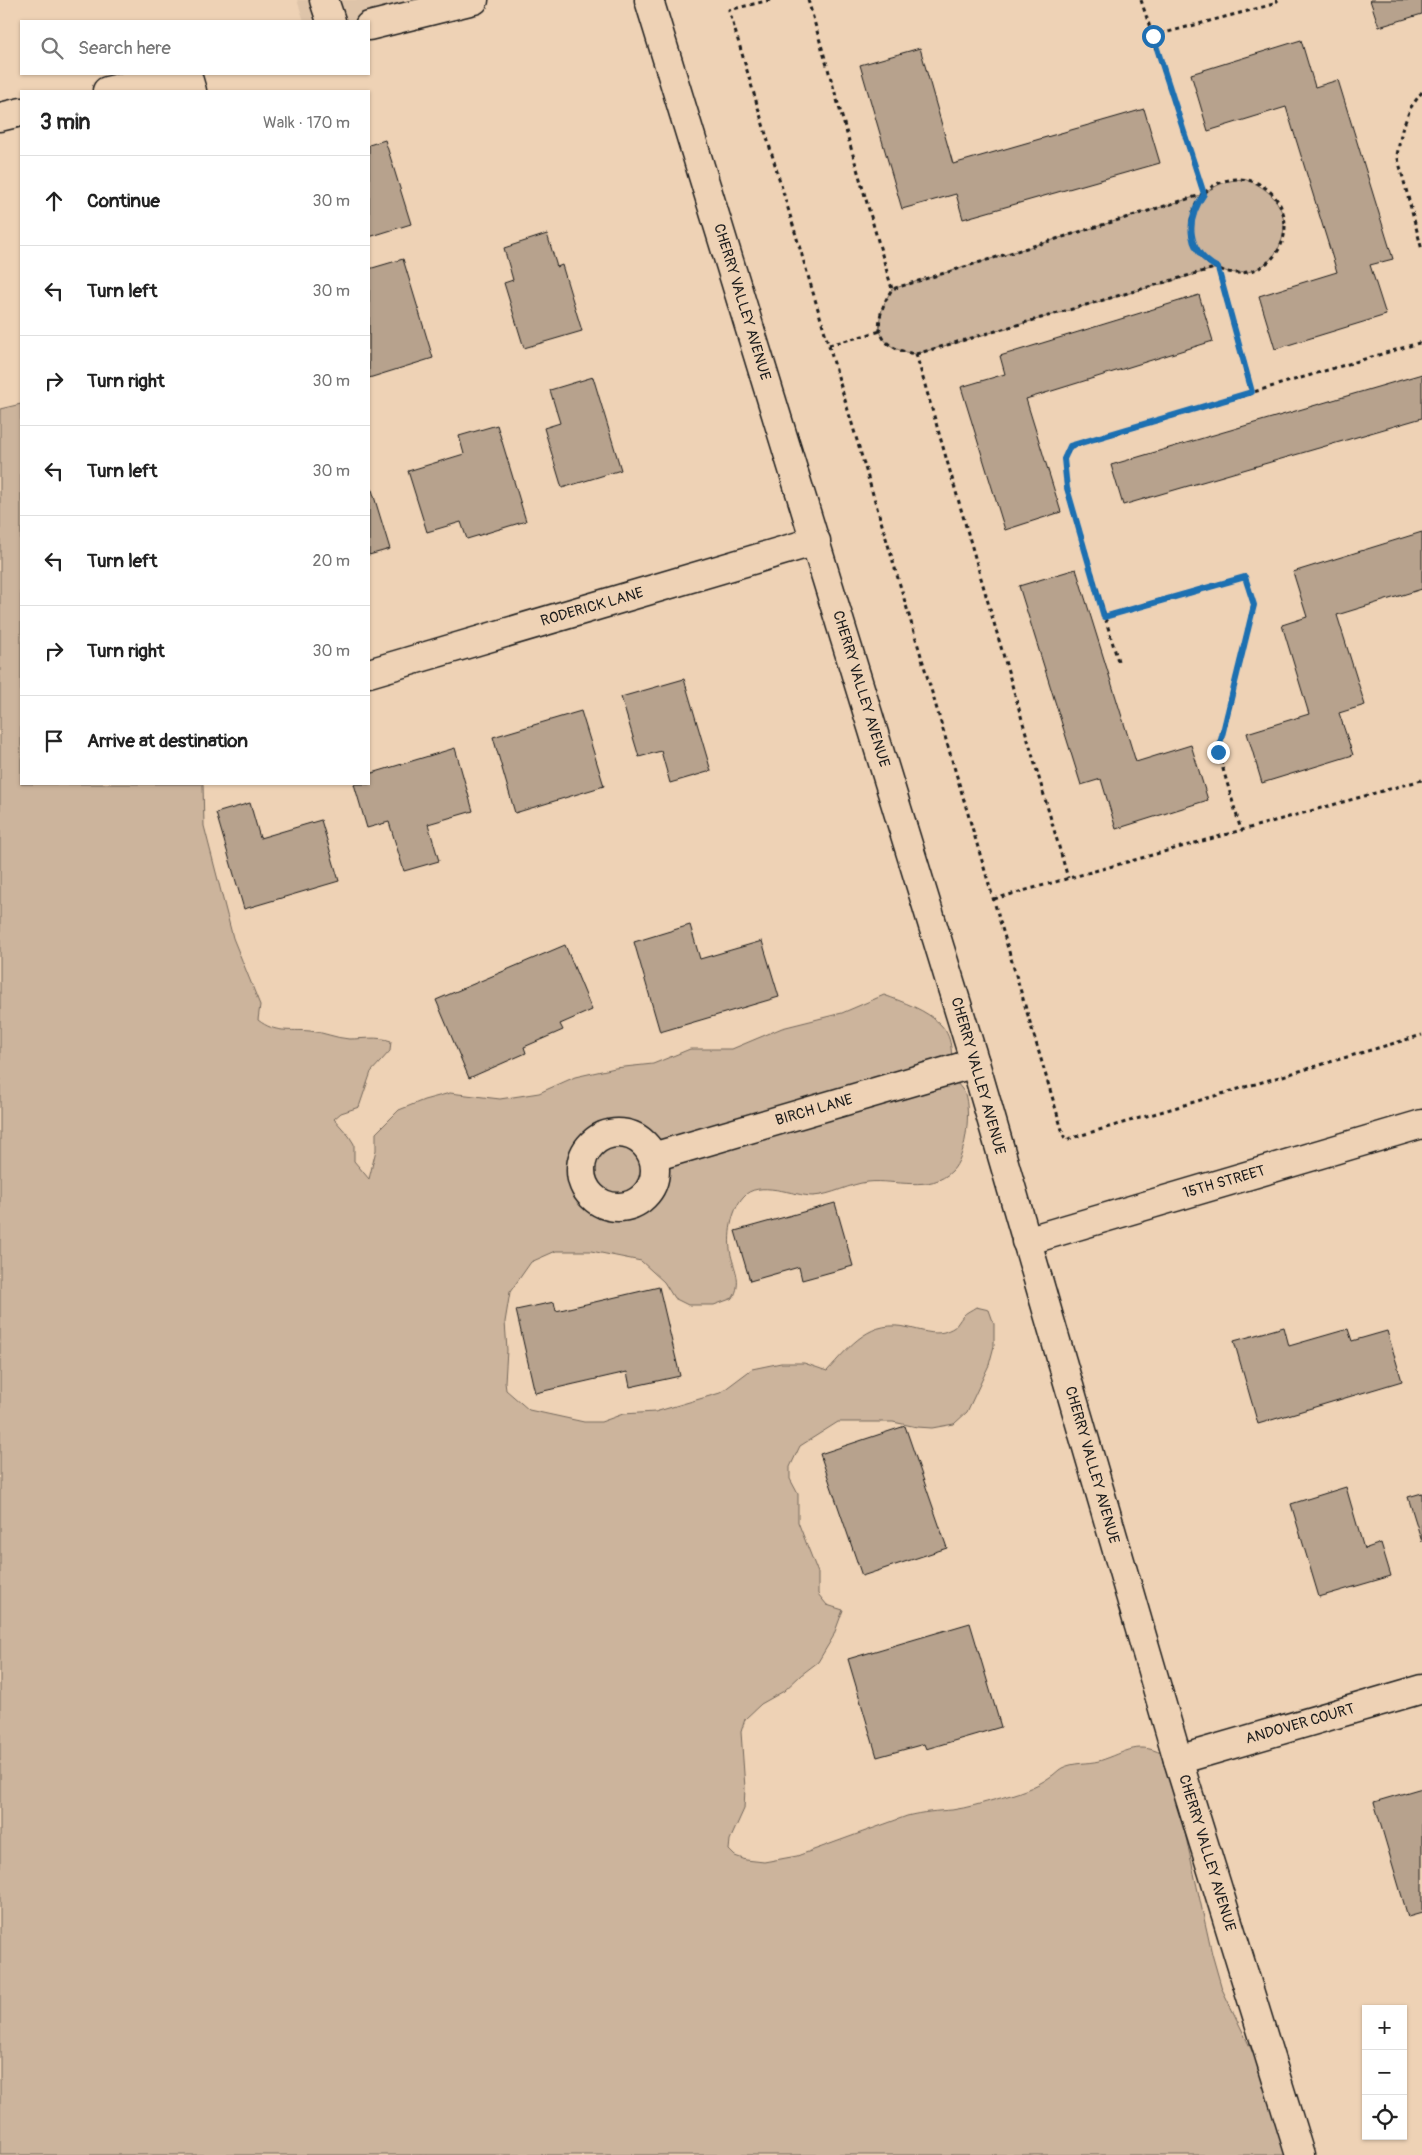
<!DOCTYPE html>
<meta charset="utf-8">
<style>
:root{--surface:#fff;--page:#f6f6f6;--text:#222;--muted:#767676;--line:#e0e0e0}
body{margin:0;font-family:Pangolin,sans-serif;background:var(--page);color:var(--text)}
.controls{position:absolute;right:15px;bottom:15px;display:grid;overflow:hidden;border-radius:0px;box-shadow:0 1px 4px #0004}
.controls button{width:45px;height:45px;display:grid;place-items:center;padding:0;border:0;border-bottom:1px solid var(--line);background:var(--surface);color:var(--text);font:25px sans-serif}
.stop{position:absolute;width:15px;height:15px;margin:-11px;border:4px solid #1f6fb2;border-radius:50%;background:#fff}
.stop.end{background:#1f6fb2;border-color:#fff;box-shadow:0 1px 5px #0008}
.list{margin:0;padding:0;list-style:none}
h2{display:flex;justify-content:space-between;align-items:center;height:65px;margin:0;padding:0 20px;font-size:21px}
h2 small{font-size:16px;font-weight:400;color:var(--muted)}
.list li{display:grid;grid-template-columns:32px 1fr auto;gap:15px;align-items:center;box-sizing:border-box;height:90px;padding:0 20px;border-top:1px solid var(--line)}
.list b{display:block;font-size:19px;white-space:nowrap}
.list em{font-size:16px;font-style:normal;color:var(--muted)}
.icon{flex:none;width:28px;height:28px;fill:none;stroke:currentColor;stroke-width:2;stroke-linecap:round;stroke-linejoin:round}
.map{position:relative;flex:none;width:1422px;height:2155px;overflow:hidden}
.search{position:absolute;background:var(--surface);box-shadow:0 1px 4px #0004;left:20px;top:20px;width:350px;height:55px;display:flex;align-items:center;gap:12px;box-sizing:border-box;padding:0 18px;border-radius:0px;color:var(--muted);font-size:19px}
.panel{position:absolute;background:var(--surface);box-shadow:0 1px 4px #0004;left:20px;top:90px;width:350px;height:695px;border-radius:0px}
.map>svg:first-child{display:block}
.built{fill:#dec4a9}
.green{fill:#ccb49c;stroke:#74685c}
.building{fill:#b7a28d;stroke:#1c1c1c}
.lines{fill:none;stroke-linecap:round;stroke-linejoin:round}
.minor-casing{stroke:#1c1c1c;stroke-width:31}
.primary-casing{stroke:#1c1c1c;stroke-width:31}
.path{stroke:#1c1c1c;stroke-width:3;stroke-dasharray:4 4;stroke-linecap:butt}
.minor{stroke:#eed2b5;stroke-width:28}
.primary{stroke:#eed2b5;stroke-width:28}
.route{stroke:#1f6fb2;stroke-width:6}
.labels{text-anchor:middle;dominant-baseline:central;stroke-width:4.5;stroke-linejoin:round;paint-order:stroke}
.street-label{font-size:15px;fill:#1c1c1c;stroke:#eed2b5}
</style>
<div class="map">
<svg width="1422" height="2155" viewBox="0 0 1422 2155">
<rect width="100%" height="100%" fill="#eed2b5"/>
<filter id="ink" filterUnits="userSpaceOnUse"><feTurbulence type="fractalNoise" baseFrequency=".02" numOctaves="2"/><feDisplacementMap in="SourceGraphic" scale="10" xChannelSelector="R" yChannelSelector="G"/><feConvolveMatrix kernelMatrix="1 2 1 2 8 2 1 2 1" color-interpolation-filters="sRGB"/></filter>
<g filter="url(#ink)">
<path class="built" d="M297,0H469L369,21H304Z"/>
<g class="green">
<path d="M1244,179C1319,204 1276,295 1217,268L916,354C873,348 872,322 892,289L1204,194C1217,184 1228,180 1244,179Z"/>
<path d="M21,404V784H203L204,826L233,938L260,1005L258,1020C276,1034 289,1029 310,1031C323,1032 335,1038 349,1039C364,1039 377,1036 391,1041L390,1051L371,1072L359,1107L341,1113L334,1119L349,1136L354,1144V1161L369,1179L376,1150V1133L399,1110L424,1100L450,1093L500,1099L539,1093L575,1077L615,1068L653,1064L690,1049H732L782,1028L842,1013L884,995C903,1002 927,1010 941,1025C955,1040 950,1057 953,1075C955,1084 965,1089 966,1098C970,1116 966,1157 952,1171C931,1193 894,1179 868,1182C849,1184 832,1195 813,1196C794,1196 758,1179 743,1197C731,1211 727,1237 731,1255C735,1271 742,1282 733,1298L714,1305H688L674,1298L664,1282L641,1261L591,1251H556L531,1262L510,1292L505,1322L507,1350L505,1382L506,1390L529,1410L584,1422H601L623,1414L655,1412L720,1393L752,1369L781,1363H804L827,1371C851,1345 870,1318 910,1328C919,1330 934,1335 944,1332C958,1327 955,1326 963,1316C966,1312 972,1310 976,1307L989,1310L994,1324V1346L989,1365L967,1412L954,1424L932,1428L917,1427L893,1422H838L800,1446L790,1467V1479L798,1494V1522L818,1573V1594L827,1605L843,1610L833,1637L818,1662L801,1675L784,1691L761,1704L745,1719L741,1732L745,1788L744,1809L730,1840L729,1850L735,1856L746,1860L764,1862L797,1856L907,1816C923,1812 937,1811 952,1810C967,1808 983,1803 997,1799C1015,1794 1035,1788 1050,1777C1054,1775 1058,1770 1062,1768C1074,1762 1087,1764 1099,1761C1128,1752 1138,1739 1168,1757L1212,1954L1222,1989L1268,2084L1292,2155H0V409Z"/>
</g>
<g class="building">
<path d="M1370,0H1422V14L1379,27Z"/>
<path d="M1301,40L1315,87L1338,80L1393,259L1370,265L1386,315L1275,349L1259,296L1337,272L1286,107L1208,131L1191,74Z"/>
<path d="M920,48L953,164L1144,109L1160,163L963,219L956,194L902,209L860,65Z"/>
<path d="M385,140L411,224L369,237V145Z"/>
<path d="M547,234L557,267L562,265L582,331L524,348L504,283L513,280L504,248Z"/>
<path d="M403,259L433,358L369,378V269Z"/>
<path d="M1199,295L1213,341L1026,399L1061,512L1005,530L961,387L1005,374L1000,356Z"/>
<path d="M1422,374V418L1123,505L1111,465Z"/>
<path d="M593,377L621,470L562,488L544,428L560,423L550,390Z"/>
<path d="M497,425L526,521L467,539L461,522L427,532L408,471L464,454L459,436Z"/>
<path d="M369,480L390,549L369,555Z"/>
<path d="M1422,532V589L1337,615L1365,705L1339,713L1353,755L1262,783L1247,733L1309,714L1282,625L1307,617L1293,572Z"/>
<path d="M1076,569L1136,762L1191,745L1208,800L1116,829L1101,779L1081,785L1019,586Z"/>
<path d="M684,679L711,771L670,783L661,751L639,757L621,697Z"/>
<path d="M581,711L604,786L515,813L493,737Z"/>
<path d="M455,748L473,811L428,824L439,861L404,871L389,822L367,828L354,784H369V774Z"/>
<path d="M250,803L260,838L321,820L339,881L244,909L216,813Z"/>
<path d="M690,925L700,959L762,941L779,997L660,1032L634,942Z"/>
<path d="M565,945L592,1010L560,1024L563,1030L524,1047L526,1053L469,1078L436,1000Z"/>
<path d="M835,1203L853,1266L802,1280L799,1267L750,1281L735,1231Z"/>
<path d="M659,1287L680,1376L630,1387L627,1372L535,1393L516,1310L554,1302L556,1311Z"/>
<path d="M1284,1327L1289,1346L1348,1329L1352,1341L1387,1331L1402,1381L1258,1424L1234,1341Z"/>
<path d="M905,1426L947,1548L862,1576L820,1454Z"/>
<path d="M1346,1487L1364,1549L1381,1543L1391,1576L1319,1597L1291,1504Z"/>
<path d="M1422,1493V1542L1408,1497Z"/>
<path d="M970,1623L1001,1727L926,1749L924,1744L877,1757L848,1659Z"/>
<path d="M1422,1788V1913L1408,1917L1374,1802Z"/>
</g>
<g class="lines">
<defs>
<g id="minor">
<path d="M324,0L331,21"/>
<path d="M649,0L975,1063L1178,1760L1300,2155"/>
<path d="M187,74L192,91"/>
<path d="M369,673L816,541"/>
<circle cx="618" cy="1170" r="37"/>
<path d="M653,1157L975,1063"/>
<path d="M1026,1241L1422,1124"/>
<path d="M1178,1760L1422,1689"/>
</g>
<g id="primary">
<path d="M369,26L474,0"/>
<path d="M107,91L180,74"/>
<path d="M0,117L21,112"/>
</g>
</defs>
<use href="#minor" class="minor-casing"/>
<use href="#primary" class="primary-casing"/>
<g class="path">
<path d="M770,0L729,10L1065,1140L1422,1035"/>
<path d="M808,0L892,289"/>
<path d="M1141,0L1204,194"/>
<path d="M1153,36L1274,4L1278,0"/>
<path d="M1422,92L1411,107L1402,130L1397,155L1422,250"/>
<circle cx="1238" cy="226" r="47"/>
<path d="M1204,194L892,289C872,322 873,348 916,354L1218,267"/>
<path d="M1218,268L1252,392"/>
<path d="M829,345L881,331"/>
<path d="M916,354L1068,878"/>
<path d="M1104,617L1245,577L1254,605L1218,752L1241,830"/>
<path d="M1118,661L1067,489L1064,459L1071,446L1419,343L1422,340"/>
<path d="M994,899L1422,780"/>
</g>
<use href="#minor" class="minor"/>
<use href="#primary" class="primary"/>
</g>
</g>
<g class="lines" filter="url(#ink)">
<path class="route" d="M1153,36L1204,194C1185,221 1186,251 1218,268L1252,392L1070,446L1064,459L1067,488L1104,617L1245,577L1254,605L1218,752"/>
</g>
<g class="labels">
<g class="street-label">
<text transform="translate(742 302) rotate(73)">CHERRY VALLEY AVENUE</text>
<text transform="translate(592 607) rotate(-16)">RODERICK LANE</text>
<text transform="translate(861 689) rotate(73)">CHERRY VALLEY AVENUE</text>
<text transform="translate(978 1076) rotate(74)">CHERRY VALLEY AVENUE</text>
<text transform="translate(814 1110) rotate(-16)">BIRCH LANE</text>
<text transform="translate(1224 1182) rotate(-16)">15TH STREET</text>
<text transform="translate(1092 1465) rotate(74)">CHERRY VALLEY AVENUE</text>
<text transform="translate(1300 1724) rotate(-16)">ANDOVER COURT</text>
<text transform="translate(1207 1853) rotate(73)">CHERRY VALLEY AVENUE</text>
</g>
</g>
</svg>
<div class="controls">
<button>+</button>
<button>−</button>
<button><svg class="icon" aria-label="locate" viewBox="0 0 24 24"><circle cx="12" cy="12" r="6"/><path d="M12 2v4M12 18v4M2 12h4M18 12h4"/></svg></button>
</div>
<div class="stop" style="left:1153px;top:36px"></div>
<div class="stop end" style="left:1218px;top:752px"></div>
<div class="search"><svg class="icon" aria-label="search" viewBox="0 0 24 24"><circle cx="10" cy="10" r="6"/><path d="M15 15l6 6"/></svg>Search here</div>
<section class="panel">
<h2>3 min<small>Walk · 170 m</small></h2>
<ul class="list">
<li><svg class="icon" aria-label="ahead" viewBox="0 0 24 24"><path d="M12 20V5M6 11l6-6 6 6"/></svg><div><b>Continue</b></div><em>30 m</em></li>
<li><svg class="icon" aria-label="left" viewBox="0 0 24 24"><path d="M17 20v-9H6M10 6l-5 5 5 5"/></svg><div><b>Turn left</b></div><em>30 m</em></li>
<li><svg class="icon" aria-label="right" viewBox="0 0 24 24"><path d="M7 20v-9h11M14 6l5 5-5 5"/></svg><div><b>Turn right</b></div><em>30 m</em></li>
<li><svg class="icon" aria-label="left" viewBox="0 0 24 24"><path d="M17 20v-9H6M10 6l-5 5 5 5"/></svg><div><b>Turn left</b></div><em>30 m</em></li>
<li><svg class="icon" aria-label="left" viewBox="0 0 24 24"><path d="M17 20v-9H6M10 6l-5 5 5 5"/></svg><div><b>Turn left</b></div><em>20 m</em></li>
<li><svg class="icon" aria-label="right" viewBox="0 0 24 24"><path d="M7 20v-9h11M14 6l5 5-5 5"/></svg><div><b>Turn right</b></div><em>30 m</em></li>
<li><svg class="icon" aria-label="arrive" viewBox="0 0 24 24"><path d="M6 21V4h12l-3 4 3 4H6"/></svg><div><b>Arrive at destination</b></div></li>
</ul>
</section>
</div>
